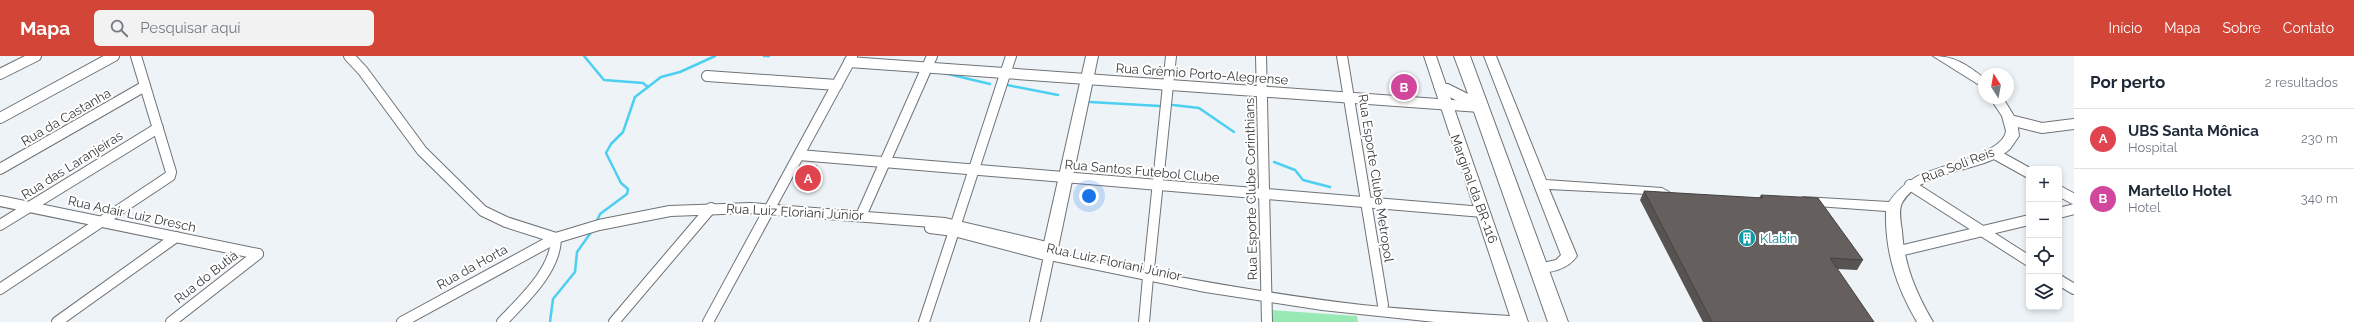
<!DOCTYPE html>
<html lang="pt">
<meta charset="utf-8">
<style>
:root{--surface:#fff;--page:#f2f2f3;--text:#1f2937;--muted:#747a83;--line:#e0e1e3;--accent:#d24537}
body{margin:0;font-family:Raleway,sans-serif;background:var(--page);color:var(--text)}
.controls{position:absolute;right:12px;bottom:12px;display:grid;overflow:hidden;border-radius:6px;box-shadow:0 2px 6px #0003}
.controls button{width:36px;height:36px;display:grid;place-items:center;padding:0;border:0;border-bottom:1px solid var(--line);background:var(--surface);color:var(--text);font:20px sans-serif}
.compass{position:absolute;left:1978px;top:12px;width:36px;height:36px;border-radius:50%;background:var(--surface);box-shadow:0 2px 6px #0003;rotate:349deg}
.you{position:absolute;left:1089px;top:140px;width:14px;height:14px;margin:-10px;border:3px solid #fff;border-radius:50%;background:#1a73e8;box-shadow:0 0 0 6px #1a73e833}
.badge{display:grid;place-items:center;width:26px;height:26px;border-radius:50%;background:var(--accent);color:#fff;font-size:13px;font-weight:700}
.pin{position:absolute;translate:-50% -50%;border:2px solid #fff;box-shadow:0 1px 4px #0006}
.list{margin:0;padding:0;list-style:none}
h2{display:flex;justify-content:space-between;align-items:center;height:52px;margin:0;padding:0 16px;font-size:17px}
h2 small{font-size:13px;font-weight:400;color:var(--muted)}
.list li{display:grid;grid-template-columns:26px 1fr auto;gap:12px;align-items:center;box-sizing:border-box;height:60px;padding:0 16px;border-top:1px solid var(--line)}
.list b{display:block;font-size:15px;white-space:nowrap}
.list p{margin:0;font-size:13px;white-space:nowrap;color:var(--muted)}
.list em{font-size:13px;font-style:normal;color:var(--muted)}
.icon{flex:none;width:22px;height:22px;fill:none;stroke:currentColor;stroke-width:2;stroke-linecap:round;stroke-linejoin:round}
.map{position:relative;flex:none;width:2074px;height:266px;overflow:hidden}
header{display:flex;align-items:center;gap:24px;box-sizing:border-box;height:56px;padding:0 20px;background:var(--accent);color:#fff}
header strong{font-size:19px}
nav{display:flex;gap:22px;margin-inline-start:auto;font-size:14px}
.search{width:280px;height:36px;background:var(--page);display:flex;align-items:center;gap:10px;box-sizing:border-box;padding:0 14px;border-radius:6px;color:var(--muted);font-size:15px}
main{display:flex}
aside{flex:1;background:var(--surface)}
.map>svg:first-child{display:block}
.green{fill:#98e9b3}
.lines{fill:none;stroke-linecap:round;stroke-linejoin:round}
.stream{stroke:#4ccff1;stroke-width:2.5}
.street-casing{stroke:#6f7377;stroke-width:12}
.secondary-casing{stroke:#6f7377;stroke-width:2}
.highway-casing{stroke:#6f7377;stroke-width:2}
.street{stroke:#fff;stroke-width:10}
.secondary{fill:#fff;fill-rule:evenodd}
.highway{fill:#fff;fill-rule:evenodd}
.wall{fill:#575351}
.shaded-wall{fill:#474342}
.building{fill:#65605e;stroke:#474342}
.labels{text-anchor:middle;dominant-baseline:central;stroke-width:4;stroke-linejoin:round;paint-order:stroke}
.street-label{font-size:13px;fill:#383a3b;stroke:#fff}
.culture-label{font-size:13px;fill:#0d838f;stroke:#fff;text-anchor:start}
</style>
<header>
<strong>Mapa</strong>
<div class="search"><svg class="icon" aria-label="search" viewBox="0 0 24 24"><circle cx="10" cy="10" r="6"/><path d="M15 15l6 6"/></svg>Pesquisar aqui</div>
<nav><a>Início</a><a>Mapa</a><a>Sobre</a><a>Contato</a></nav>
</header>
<main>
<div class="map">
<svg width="2074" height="266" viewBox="0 0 2074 266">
<rect width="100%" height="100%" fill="#eef3f7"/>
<path class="green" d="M1270,254L1357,260L1358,266H1271Z"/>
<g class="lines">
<g class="stream">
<path d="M584,0L604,24L643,27L648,31"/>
<path d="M764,0H769"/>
<path d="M944,17L990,28"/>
<path d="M1007,29L1058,39"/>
<path d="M1090,46L1160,50"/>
<path d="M1173,49L1199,52L1234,76"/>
<path d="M1274,106L1295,114L1303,124L1330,131"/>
<path d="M596,167L600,158L627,138L628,133L621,127L606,97L611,88L623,76L635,41L661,21L680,16L715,0"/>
<path d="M550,266L553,243L575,216L577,196L592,175"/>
</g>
<defs>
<g id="street">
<path d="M349,0L363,15L422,95L483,155L506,166L556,182"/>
<path d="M1261,0L1267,266"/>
<path d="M1342,0L1383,249"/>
<path d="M849,6L1480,51"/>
<path d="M0,18L36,0"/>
<path d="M707,20L837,29"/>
<path d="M0,62L114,0"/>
<path d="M2010,64L2042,72L2074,68"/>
<path d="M1993,97L2029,117"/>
<path d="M799,99L1483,156"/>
<path d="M0,113L145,30"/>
<path d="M1910,129L2029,205"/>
<path d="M2059,135L2074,143"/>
<path d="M0,145L258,198"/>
<path d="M2059,157L2074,153"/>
<path d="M861,160L932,0"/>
<path d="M956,168L1011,0"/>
<path d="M0,169L158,72"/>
<path d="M930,172L954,175L1049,200L1035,266"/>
<path d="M1895,196L2029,164"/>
<path d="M1149,213L1171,0"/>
<path d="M2059,224L2074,233"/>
<path d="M0,233L170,120L171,116L136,0"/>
<path d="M57,266L176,181"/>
<path d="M171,266L258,198"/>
<path d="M402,266L556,182L599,169L670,155L750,152L945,167L1051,192"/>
<path d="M502,266C523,244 556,214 556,182"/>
<path d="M614,266L711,152"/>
<path d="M708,266L852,1"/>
<path d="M924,266L954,175"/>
<path d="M1144,266L1148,221"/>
</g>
<g id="secondary">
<path d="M1086,0H1098L1057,197C1158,218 1259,237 1362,249C1411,254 1461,257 1510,260L1424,0H1436L1528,266H1435L1322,254L1205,236L1044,203L1041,200Z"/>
<path d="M1484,0H1496L1546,124L1662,132L1669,136L1667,139L1549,133L1577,200C1568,213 1549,219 1534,215L1531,212L1534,209L1556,204L1561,199Z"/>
<path d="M1933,0C1955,0 1967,9 1984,22V32Z"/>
<path d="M1990,42H2003L2017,65L2019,80C2016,84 2013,89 2010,93C1982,118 1923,111 1902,147C1898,155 1901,167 1902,175C1904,209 1916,237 1933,266H1917C1896,230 1885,196 1886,155L1803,149L1796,145L1803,141L1889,146C1896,136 1904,128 1916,121C1935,110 2003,99 2006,75L2002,60Z"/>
</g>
<path id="highway" d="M1454,0H1470L1568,266H1548L1473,53L1436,34L1434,31L1436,28H1448L1468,38Z"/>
</defs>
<use href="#street" class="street-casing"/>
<use href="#secondary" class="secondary-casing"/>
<use href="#highway" class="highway-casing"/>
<use href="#street" class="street"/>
<use href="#secondary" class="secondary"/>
<use href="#highway" class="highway"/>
</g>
<g class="wall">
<path d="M817,110V116L811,128L798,127L797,121Z"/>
<path d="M1644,135L1759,142L1761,139L1863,204L1857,214L1837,213L1874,266H1703L1640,144Z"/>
</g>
<path class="shaded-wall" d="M817,110V116L811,128L810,122Z"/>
<g class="building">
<path d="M804,109L817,110L810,122L797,121Z"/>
<path d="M1644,135L1763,142L1761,139L1818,142L1863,204L1830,202L1874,266H1712Z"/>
</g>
<defs>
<symbol id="building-disc" viewBox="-11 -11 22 22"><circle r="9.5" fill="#0f9aa8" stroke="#fff"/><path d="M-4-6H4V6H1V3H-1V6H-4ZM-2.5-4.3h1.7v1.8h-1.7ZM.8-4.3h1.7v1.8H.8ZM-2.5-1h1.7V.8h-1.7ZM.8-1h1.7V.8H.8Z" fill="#fff"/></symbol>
</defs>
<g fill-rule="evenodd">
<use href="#building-disc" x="1737" y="172" width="20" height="20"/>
</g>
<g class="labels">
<g class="street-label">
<text transform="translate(1202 18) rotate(4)">Rua Grêmio Porto-Alegrense</text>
<text transform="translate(66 61) rotate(-30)">Rua da Castanha</text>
<text transform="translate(72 109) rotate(-32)">Rua das Laranjeiras</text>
<text transform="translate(1958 109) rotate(-21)">Rua Soli Reis</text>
<text transform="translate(1142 115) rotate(5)">Rua Santos Futebol Clube</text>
<text transform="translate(1376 122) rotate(81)">Rua Esporte Clube Metropol</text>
<text transform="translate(1251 133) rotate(-91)">Rua Esporte Clube Corinthians</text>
<text transform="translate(1474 133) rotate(70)">Marginal da BR-116</text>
<text transform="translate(795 156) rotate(3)">Rua Luiz Floriani Júnior</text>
<text transform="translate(132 158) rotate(12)">Rua Adair Luiz Dresch</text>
<text transform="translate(1114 206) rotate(12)">Rua Luiz Floriani Júnior</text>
<text transform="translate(472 211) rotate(-29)">Rua da Horta</text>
<text transform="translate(206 221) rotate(-38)">Rua do Butiá</text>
</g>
<g class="culture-label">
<text x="1760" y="182">Klabin</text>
</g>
</g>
</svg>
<div class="controls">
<button>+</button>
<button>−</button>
<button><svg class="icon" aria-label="locate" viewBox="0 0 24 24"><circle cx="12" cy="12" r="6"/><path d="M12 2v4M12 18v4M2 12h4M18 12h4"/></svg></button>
<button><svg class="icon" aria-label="layers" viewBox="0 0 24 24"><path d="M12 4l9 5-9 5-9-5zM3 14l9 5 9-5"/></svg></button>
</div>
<svg class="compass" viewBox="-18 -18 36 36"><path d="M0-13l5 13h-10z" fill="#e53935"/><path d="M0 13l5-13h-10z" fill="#747a83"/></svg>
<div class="you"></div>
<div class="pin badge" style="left:808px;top:122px;background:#e0444e">A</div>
<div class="pin badge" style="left:1404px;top:31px;background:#d1479c">B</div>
</div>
<aside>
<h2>Por perto<small>2 resultados</small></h2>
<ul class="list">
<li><span class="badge" style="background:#e0444e">A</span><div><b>UBS Santa Mônica</b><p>Hospital</p></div><em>230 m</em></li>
<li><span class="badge" style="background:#d1479c">B</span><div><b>Martello Hotel</b><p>Hotel</p></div><em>340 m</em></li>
</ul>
</aside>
</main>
